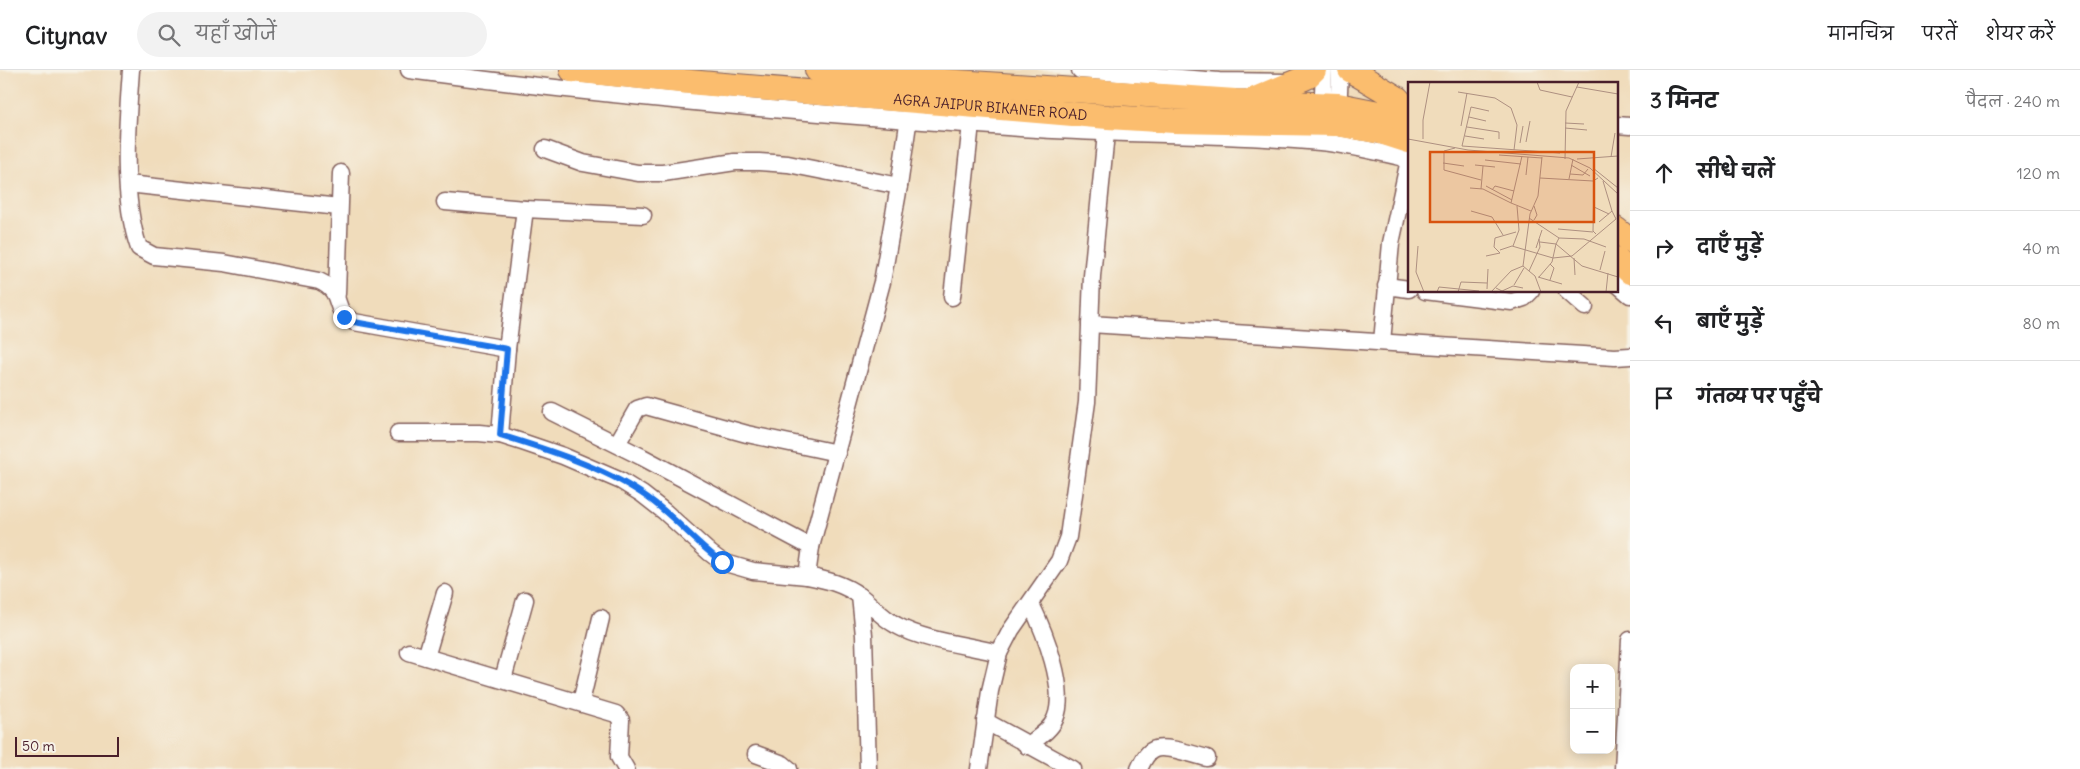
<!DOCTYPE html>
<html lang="hi">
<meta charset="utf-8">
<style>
:root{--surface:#fff;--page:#f2f2f2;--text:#202124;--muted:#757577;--line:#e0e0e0}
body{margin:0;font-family:Delius,"Playpen Sans Deva",sans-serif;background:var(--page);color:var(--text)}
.controls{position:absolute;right:15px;bottom:15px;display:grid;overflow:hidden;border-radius:10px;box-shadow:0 2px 12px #0003}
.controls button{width:45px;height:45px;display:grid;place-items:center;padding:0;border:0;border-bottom:1px solid var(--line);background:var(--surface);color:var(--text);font:25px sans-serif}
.scale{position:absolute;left:15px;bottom:12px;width:104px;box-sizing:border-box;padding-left:5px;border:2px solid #4a1f2b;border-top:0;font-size:14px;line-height:18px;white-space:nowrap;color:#4a1f2b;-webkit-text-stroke:4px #f7f3e8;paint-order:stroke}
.stop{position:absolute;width:15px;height:15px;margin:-11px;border:4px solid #1a73e8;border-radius:50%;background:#fff}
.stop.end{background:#1a73e8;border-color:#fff;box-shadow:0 1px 5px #0008}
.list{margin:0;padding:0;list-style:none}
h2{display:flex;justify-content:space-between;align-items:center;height:65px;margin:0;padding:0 20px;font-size:21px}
h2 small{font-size:16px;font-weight:400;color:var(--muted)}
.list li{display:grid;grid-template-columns:32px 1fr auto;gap:15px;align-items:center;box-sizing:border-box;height:75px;padding:0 20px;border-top:1px solid var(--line)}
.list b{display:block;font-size:19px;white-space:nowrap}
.list em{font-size:16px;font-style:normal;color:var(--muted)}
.icon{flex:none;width:28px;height:28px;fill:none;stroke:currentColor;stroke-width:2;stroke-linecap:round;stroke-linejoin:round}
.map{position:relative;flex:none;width:1630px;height:699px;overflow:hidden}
header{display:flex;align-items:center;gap:30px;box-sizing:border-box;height:70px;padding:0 25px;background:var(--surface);border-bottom:1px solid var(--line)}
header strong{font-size:24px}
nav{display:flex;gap:28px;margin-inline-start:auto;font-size:18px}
.search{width:350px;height:45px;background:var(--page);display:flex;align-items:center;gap:12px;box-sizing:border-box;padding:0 18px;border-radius:28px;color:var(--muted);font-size:19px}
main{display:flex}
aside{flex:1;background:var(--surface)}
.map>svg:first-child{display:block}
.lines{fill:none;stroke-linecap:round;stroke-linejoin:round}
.minor-casing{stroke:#84615d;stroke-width:19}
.highway-casing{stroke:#84615d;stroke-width:26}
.minor{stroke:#fff;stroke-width:16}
.highway{stroke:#fbbd6e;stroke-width:24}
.route{stroke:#1a73e8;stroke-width:6}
.labels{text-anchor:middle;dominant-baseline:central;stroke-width:4.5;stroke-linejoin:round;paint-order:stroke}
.street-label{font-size:14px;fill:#4a1f2b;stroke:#f7f3e8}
.inset-road{fill:none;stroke:#ae9081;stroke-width:1}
.view{fill:#d8530f;fill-opacity:0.15;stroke:#d8530f;stroke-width:2.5}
.inset-edge{fill:none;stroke:#4a1f2b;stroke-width:2.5}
</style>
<header>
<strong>Citynav</strong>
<div class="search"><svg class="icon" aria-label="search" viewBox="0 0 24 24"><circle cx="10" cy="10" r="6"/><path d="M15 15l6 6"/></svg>यहाँ खोजें</div>
<nav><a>मानचित्र</a><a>परतें</a><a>शेयर करें</a></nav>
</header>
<main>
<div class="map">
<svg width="1630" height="699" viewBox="0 0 1630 699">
<rect width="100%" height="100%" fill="#f7f3e8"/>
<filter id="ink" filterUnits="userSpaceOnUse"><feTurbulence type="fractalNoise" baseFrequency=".02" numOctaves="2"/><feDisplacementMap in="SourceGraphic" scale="10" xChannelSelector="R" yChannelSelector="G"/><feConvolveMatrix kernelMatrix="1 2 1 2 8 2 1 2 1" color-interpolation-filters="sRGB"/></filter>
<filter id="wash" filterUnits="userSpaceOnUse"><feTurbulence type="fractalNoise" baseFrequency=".0096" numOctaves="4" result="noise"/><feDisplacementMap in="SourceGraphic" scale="20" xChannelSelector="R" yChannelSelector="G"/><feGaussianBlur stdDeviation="1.12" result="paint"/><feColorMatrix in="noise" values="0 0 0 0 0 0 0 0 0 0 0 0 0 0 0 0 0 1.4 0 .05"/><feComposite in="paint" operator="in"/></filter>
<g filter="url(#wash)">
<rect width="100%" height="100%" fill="#f0dcbb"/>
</g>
<g filter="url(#ink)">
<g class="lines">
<defs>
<g id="minor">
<path d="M131,0C127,55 121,127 139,178L154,186L224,193L319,211C347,224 329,239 354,252L507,279"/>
<path d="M409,0C617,28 828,45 1037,59C1131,65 1226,63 1320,72C1350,75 1379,82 1409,89"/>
<path d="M1080,0L1219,11L1287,12"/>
<path d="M910,40L899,116L882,212L820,443L811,477L807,506C827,510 844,514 860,526C873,536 881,547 896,555C924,571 967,575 999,583"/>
<path d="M1338,44L1340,0"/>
<path d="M1322,45L1324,0"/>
<path d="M1616,55L1630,56"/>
<path d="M545,79L583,93L638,103H663L735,92H759L788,94L899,116"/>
<path d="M128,114L339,137"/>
<path d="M445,132L525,139L643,145"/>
<path d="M1616,213L1630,225"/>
<path d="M1386,216L1409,219"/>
<path d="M1425,221L1512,232L1524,228L1531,221"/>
<path d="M1567,221L1585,237"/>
<path d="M337,224L341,103"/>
<path d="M952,227L971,54"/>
<path d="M1090,254L1615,287L1630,286"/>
<path d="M1382,272L1391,173L1409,90"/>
<path d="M552,342L642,387L811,477"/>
<path d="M398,363H479L500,365L522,372L563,386L621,411L642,424L665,442L710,483L722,492L753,501L807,506"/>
<path d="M500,365L507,279L525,139"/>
<path d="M617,374L637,339L646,336L747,364L837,383"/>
<path d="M860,526L864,565L868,699"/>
<path d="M409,582L616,644L621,650L619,687L626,699"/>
<path d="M426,587L445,523"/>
<path d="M503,609L525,530"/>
<path d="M581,632L601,548"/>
<path d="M985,651L1073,699"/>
<path d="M1027,676C1037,668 1050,661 1055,649C1068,620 1044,561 1031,534"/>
<path d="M756,684L783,694L789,699"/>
<path d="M979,699L990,621L999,583L1011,560L1059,491L1068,467L1087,332L1092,206L1107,53"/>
<path d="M1139,699C1142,693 1146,683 1153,680C1163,674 1195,685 1207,688"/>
<path d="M1623,699L1630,570"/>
</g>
<g id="highway">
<path id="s1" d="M572,0L700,13L1108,47L1174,51L1337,54L1381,62L1409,71"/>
<path d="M817,0L913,9L1235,31L1338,35L1409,49"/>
<path d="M1350,0L1397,28L1409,41"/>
<path d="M1255,29L1307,7L1314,0"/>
<path d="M1616,159L1630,171"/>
<path d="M1616,189L1630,202"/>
</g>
</defs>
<use href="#minor" class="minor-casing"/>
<use href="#highway" class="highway-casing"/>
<use href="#minor" class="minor"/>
<use href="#highway" class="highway"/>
</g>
</g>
<g class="lines" filter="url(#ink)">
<path class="route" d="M344,247L354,252L507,279L500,365C546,379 602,397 641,423C671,442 693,471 722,492"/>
</g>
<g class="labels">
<g class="street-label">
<text stroke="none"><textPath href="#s1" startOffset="420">AGRA JAIPUR BIKANER ROAD</textPath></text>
</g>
</g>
<g transform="translate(1408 12)">
<rect width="210" height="210" fill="#f0dcbb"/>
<path class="inset-road" d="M129,0L132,8L164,15M169,5L210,12M50,10L87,16L103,26L109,43L106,68M81,29L63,25L54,64L152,71M61,35L78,39M157,41L176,42M53,44L59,11M59,45L91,50V57M157,46L179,48M57,54L76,57M0,57L60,68L161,76L182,86L210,112M15,57V38L22,0M118,60L122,39M112,61L115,44M47,66L36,69V88L73,98M91,73L134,76M114,74L103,121L123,129M203,75L207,51M157,77L158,29L171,0M169,77L210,74M77,78L113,82M35,81L56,84M67,83L87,85M163,83L182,94M185,86L210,106M162,92L175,93L180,87M118,93L120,75M132,96L185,99L190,96M161,97L165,77M186,99L185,149L188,152M195,99L204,129M78,104L104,118M62,106L75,107L103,121M73,107L75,84M84,108L87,104L106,109M186,125L201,132M63,129L84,135L95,153M121,136L151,156L176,157L198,165M126,138L129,133L126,124M150,147L185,150M151,156L148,162L174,184L210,195M10,164L8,190L16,210M105,164L111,148L109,124M128,166L134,148M92,168L104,164L145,176L164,174L208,137L204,129L191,140M78,174L92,171L86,165L87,156L108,150M166,176L167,193M192,188L197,169M121,189L132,165L131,157M130,195L154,202M131,195L144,180L148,162L132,160M142,198L146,186L142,182M106,203L116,186M88,206L94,209L105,204L115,206M79,207L80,187M29,210L31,205L71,209M50,210L53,200L79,201M83,210L103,189L115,184M133,210L127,194L115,184L122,132L130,114L134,75M198,210L200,191"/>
<path class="view" d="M22,70H186V140H22Z"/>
<rect width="210" height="210" class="inset-edge"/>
</g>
</svg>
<div class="controls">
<button>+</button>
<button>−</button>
</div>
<div class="scale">50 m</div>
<div class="stop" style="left:722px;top:492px"></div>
<div class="stop end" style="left:344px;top:247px"></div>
</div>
<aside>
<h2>3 मिनट<small>पैदल · 240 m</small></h2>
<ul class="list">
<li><svg class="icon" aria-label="ahead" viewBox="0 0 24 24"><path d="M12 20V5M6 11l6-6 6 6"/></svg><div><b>सीधे चलें</b></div><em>120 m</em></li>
<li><svg class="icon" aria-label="right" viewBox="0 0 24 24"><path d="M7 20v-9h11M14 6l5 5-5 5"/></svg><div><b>दाएँ मुड़ें</b></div><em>40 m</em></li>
<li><svg class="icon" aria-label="left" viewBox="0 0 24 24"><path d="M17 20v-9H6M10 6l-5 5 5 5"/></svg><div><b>बाएँ मुड़ें</b></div><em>80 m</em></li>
<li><svg class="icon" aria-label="arrive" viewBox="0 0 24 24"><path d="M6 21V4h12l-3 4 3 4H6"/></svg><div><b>गंतव्य पर पहुँचे</b></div></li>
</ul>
</aside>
</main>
